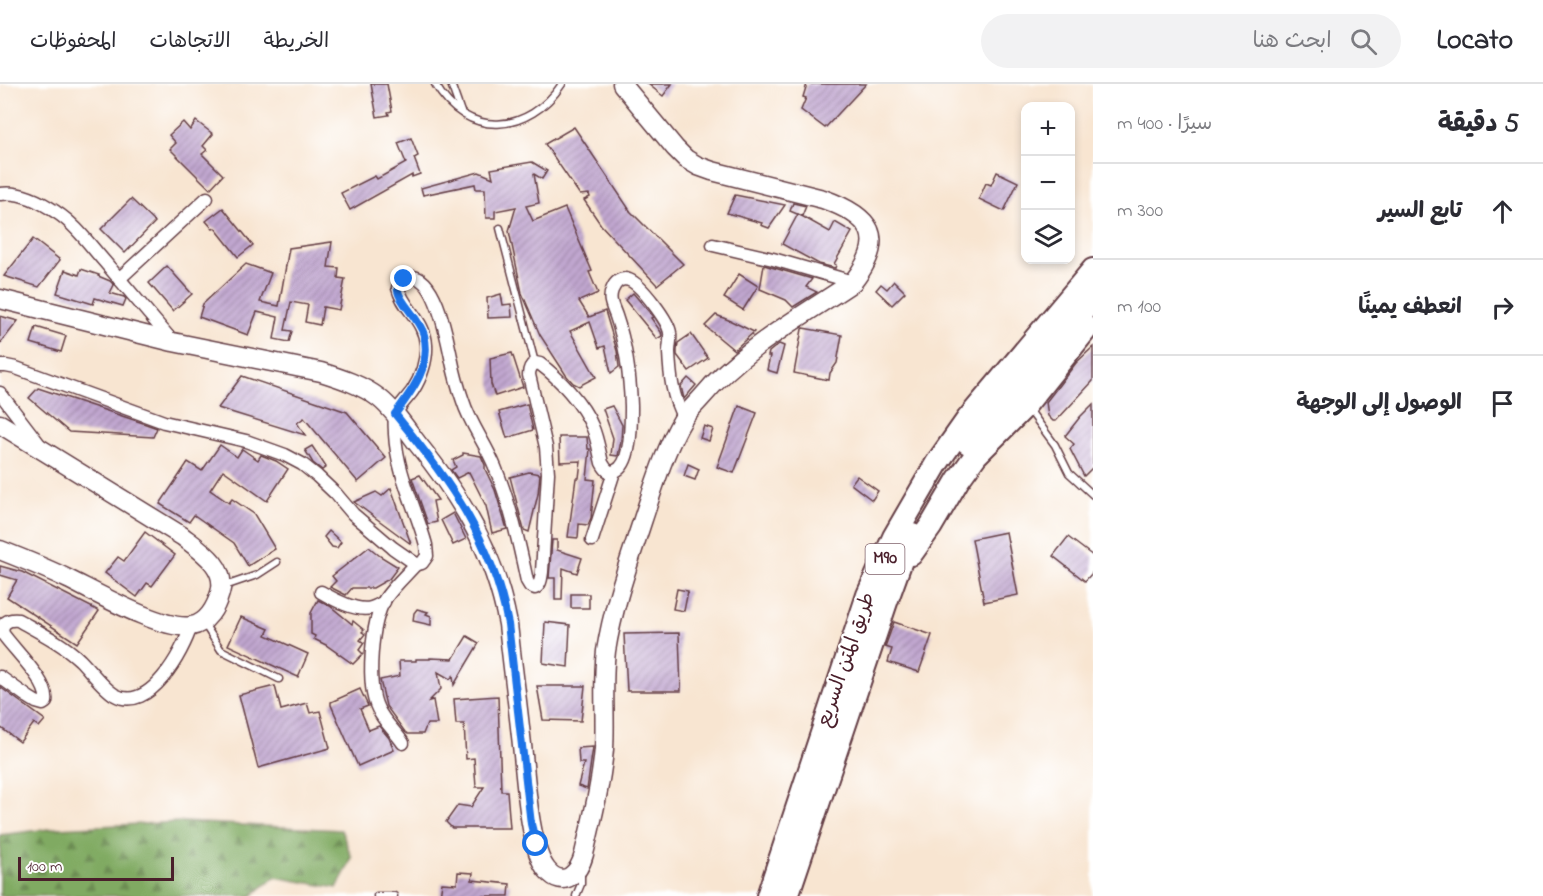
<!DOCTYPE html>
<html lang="ar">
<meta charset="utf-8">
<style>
:root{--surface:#fff;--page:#f2f2f3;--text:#2b2b33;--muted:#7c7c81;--line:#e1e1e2}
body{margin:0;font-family:"Indie Flower","Playpen Sans Arabic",sans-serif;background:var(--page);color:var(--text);direction:rtl}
.controls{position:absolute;right:18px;top:18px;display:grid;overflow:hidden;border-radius:12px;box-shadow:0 3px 9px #0003}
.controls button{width:54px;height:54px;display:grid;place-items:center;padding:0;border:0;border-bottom:2px solid var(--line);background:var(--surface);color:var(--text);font:30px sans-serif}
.scale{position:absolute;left:18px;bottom:15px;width:156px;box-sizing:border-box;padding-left:6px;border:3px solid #4a1f2b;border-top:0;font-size:16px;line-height:21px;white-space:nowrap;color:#4a1f2b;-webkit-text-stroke:4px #fff;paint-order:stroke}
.stop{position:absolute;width:18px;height:18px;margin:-14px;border:4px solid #1a73e8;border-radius:50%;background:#fff}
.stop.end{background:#1a73e8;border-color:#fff;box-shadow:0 2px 6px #0008}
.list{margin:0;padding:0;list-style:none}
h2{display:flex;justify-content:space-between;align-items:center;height:78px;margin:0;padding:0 24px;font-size:26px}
h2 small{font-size:20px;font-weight:400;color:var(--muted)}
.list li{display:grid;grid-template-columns:39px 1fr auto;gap:18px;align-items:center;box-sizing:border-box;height:96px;padding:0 24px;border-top:2px solid var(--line)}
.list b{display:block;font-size:22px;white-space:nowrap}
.list em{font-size:20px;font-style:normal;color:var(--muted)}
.icon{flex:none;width:33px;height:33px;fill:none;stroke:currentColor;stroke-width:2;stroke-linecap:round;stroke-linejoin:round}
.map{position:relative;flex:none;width:1093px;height:812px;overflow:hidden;direction:ltr}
header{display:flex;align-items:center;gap:36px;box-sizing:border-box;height:84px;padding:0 30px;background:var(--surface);border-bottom:2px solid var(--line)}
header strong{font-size:28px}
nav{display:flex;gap:33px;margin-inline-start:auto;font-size:21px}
.search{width:420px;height:54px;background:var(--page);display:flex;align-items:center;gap:15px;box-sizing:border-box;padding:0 21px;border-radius:33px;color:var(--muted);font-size:22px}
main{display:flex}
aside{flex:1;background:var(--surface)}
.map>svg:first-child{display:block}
.forest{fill:url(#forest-firs);stroke:#656446;stroke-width:1.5}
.building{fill:url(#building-hatch)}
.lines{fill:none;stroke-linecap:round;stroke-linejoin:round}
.lane-casing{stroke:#643d44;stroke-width:9}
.street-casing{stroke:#643d44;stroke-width:15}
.secondary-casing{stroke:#643d44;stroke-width:21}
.highway-casing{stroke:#643d44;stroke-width:26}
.lane{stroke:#fff;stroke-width:6}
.street{stroke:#fff;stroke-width:12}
.secondary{stroke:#fff;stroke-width:18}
.highway{stroke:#fff;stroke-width:22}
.route{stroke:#1a73e8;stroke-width:8}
.labels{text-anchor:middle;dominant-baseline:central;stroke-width:4.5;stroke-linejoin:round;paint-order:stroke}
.shield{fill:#fff;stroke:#80626b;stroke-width:1.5}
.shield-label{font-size:18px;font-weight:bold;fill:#4a1f2b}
.street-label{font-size:20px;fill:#4a1f2b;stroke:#fff}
</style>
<header>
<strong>Locato</strong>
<div class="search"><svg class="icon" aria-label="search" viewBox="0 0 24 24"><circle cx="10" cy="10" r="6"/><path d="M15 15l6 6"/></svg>ابحث هنا</div>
<nav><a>الخريطة</a><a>الاتجاهات</a><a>المحفوظات</a></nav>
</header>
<main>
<aside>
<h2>5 دقيقة<small>سيرًا · 400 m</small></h2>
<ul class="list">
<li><svg class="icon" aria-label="ahead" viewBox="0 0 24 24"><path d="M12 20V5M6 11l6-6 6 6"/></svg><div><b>تابع السير</b></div><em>300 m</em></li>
<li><svg class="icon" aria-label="right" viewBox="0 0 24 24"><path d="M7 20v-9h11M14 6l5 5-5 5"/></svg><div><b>انعطف يمينًا</b></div><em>100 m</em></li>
<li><svg class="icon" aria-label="arrive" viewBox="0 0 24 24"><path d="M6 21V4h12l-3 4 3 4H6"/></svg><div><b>الوصول إلى الوجهة</b></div></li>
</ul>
</aside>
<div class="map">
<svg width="1093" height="812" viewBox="0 0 1093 812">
<defs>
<pattern id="forest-firs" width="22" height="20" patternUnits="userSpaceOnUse" patternTransform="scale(1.5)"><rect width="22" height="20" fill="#80aa62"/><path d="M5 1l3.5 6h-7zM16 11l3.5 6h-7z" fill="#6b8a51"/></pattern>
<pattern id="building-hatch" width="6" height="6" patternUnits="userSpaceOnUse" patternTransform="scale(1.5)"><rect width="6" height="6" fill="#c1a7d0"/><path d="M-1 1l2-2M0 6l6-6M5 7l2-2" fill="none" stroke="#9f87a9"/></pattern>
</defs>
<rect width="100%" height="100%" fill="#fff"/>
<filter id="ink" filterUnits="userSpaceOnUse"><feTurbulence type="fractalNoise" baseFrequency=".0167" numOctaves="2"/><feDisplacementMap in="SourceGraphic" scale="12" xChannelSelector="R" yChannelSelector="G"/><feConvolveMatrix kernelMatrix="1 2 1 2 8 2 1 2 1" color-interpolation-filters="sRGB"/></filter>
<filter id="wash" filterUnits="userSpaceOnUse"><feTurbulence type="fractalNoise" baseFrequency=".008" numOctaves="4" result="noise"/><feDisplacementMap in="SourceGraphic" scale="24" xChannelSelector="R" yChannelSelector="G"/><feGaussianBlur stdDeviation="1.35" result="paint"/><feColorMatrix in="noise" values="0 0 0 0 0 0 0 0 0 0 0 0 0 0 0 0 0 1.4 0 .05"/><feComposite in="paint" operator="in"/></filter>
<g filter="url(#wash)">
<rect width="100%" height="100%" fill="#f8e5d1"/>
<path class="forest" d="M182,738L341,746L352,774L337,804L275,793L251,812H0V751L57,744Z"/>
<g id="blocks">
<g class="building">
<path d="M371,0H387L392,27L388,28L389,31L377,33Z"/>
<path d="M648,0H672L663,12Z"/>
<path d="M807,0H866L825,44L801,26L806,14L803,13Z"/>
<path d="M196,37L213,50L203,62L207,66L202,70L223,91L210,105L170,65L176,59L169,51L183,38L190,46Z"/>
<path d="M574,43L629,125L627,124L683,180L657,201L601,141L584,116L590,113L589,110L580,111L545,60Z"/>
<path d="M411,54L418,72L414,74L420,90L412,93V91L350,126L341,109L375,92L377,95L406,79L398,59Z"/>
<path d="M532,78L547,87L542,95L534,90L539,119L526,122L533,137L565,124L592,187L589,188L598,209L579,217L589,233L605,227L617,267L619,283L611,289L605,262L599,264L590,238L570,247L596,293L579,302L573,299L566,291L540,251L522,209L509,147L516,123L495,127V134H486L485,105H476L475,100L423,111L421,104L479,88L493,94L491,85Z"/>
<path d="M997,88L1018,98L1004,127L979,115L986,99L991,101Z"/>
<path d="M735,111L785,121L769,144L761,141L762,139L727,129Z"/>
<path d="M131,115L155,138L125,169L101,145Z"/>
<path d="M793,119L806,122L802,132L790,127Z"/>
<path d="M223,124L253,161L238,173L215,144L213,145L206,137Z"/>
<path d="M798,130L830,148L835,138L852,148L834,180L836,181L835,184L819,180L782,160Z"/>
<path d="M33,155L60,176L39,203L4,192Z"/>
<path d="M332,158L328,183L339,184L338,194L345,195L339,226L323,223L320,241L305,238L308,221L291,218L285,246L292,247L289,258L274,255L278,233L257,228L248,251L199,233L203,220L246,180L271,189L260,218L279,222L289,164Z"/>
<path d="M764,181L812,195L806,203L817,208L793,223L786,216L760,205Z"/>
<path d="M167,182L192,210L173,227L149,199Z"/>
<path d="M81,185L99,191L98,192L110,197L114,201L110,209L124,213L126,215L123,222L95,214L93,220L57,209L65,186L79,191Z"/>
<path d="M739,190L758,202L743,226L724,214Z"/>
<path d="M894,197L905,208L892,221L876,206L881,200L887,205Z"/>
<path d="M633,209L650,229L653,233L651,234L661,248L662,252L657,255L625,216Z"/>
<path d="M501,210L503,221L511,220L512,233L488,234L487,214Z"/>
<path d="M716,231L731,237L754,248L734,266L705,242Z"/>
<path d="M0,232L18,237L0,260Z"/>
<path d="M36,243L66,252L61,268L31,259Z"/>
<path d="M803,244L842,251L837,279L830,289L829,296L794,289L802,245Z"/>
<path d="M691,250L708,274L689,287L677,271V266L678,259Z"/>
<path d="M779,260L784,262L777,289L767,286L770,272H768L769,268Z"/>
<path d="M1093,263V297L1056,337H1053L1048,332L1046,318L1076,279Z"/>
<path d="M512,269L523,303L495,312L491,300L490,274Z"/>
<path d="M242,292L347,328L386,374L358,398L304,334L297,339L305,351L218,324Z"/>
<path d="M688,294L696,301L684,315L681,302Z"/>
<path d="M38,304L143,339L157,344L153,353L69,348L29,314Z"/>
<path d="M527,320L533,346L507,354L499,328Z"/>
<path d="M1093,320V383L1084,392L1070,365L1074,360L1065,352L1080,333Z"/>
<path d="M612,322L622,341L621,357L618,372L611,371L613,354L603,325Z"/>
<path d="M739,322L757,329L734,389L717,383Z"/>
<path d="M704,342L713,345L709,357L700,354Z"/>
<path d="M559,353H587L588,365H590L587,395L595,396L591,434L588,441L579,440L578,454L568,453L576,394H579L581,377L560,378Z"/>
<path d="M220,361L237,373L242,365L258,376L261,371L276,377L288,385L267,417L223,386L210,406L229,419L232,415L254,430L275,465L248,482L234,459L194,431L189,438L160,420L188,378L202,387Z"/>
<path d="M312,362L326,383L322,386L313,379L305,366Z"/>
<path d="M463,369L481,372L485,381V385L495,406L507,445L492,449L486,422L469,388L457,394L451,386L456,383L453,376L463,371Z"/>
<path d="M688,380L699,385L695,396L684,392Z"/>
<path d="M529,388L540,390L538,410L529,448L524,446L510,393Z"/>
<path d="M420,391L438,416L433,417L437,438L428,440L412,394Z"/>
<path d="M857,392L878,407L872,416L851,400Z"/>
<path d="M391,404L411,460L354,418L376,408L382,412Z"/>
<path d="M453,429L466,455L453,461L441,436Z"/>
<path d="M329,447L341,458L337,464L332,463L324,453Z"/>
<path d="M145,448L175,471L152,502L147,499L137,513L105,489L118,473L124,477Z"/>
<path d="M1006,448L1018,511L984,518L972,455Z"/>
<path d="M1068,453L1093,472V488L1085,497L1053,472Z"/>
<path d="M552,456H557V466L582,474L577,489L563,484L562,516H555V494H549Z"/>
<path d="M369,463L380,472L398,483L389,495L373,504H352L346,511L330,503L336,497L332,492Z"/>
<path d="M0,482L22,488L99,527L77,559L7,513L17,496L0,491Z"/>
<path d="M677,505L688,507L684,527L673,525Z"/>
<rect x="571" y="510" width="18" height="14"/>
<path d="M318,516L330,522L352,540L353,537L364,546L362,548L365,550L360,556L364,559L359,566L363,570L353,580L326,561L314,555L315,552L311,550V529Z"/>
<path d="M417,525L428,528L426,530L431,532V541L413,537L414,529Z"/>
<path d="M241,533L269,545L266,551L308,570L298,593L228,561Z"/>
<path d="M545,538L570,541L568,583L543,579Z"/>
<path d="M894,538L932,551L919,588L888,578L892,565L885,563Z"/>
<path d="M679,549L681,607H627L624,550Z"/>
<path d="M467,552L479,559L454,601L453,592L450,595L438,588L441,605L429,617L433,616L437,640H427L423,650H408L405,648L386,622L380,596L400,592L399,577H416V575H430V574L453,575Z"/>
<path d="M275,602L281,626L307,619L310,629L320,627L330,664L258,684L239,611Z"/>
<path d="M537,602H585L581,637L543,636Z"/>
<path d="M0,603L45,636L39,643L34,639L20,658L0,643Z"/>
<path d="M360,605L368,622L360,625L369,646L379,642L389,654L394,666L358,682L331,621V618Z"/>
<path d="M498,612L501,707H507L510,744H452L446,738L458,721L471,723L484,703H476L474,674L466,675L464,640H456L454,615Z"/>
<path d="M593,663L587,705L578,702L584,679H579L578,664Z"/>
<path d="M458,788L473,789L472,796L510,800L509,812H440L442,799L457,800Z"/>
</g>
</g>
</g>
<g filter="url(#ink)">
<use href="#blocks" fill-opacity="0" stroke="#643d44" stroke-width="1.5"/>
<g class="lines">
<defs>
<g id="lane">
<path d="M435,0C467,56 529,50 562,0"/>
<path d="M451,0L461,28"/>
<path d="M500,144L535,279"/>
<path d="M1028,327L1033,331L1055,361L1069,389L1093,411"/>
<path d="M222,503L257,491L277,478"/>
<path d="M203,538L221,566L279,595"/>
<path d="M377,812H394"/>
<path d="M576,812L581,800V787"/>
</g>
<g id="street">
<path d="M0,110C20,107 40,117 56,128C75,140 89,160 104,177C127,204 150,231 173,258"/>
<path d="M713,161L773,175L853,198"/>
<path d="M119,195L207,114"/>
<path d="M0,282H6L16,284L164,338L246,357L285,371L302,380L317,392L336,410L353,430L393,464L416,480L422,479L427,472L426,461C416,424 397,390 395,350C395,345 394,338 395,332C397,323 408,314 413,306C421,294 427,276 426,261C425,236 403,225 398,204C400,198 403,193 410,193C436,190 447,255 451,273C454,288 458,303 463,317C470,340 486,360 495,383C510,419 519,459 527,497L530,502L535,504C541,501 541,494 542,488L548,389L546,363L529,291C529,286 530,282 535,279L540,280C559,294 583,320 592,342C597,353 599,366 602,379C605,384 608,390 615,387C632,381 631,337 631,322C630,292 626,261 616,232C613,223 608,216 612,206C615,198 621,193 629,196C641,200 669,238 670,249C671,255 669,262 669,268C670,291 672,313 684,334"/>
<path d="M0,309L39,360"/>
<path d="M592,456L614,388"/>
<path d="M321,508C333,515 356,528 371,524C375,523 380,520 384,518"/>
<path d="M0,593L28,613L36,618L43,620L46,618C50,599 14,566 3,550C0,539 8,535 18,536C39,548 62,559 80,576C90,586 104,605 115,611C149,630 183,568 191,542"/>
<path d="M403,659C395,647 384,638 378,625C366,601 371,538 385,515C393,503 407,490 416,480"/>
</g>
<g id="secondary">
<path d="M0,215L173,258L321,288C340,294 362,301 379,314C394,326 405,343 417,359C463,416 494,467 508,540C512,578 517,615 521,652C525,682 528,764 547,786C564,806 579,789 584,770C592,736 601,700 604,665C606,632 602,599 606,567C613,522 629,478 643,435C654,402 665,365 683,335C688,327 696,320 702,313C743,264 801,233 853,198C888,153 871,132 823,115L712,87L698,82L686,75L675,64L622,0"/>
<path d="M0,340L182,452C200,466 228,483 220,509C216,523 207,540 191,542C163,547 95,508 68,495C46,484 23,475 0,466"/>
</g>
<g id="highway">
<path d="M968,359L1093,215"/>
<path d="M911,470L931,442L958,396L976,371L1024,323L1087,244"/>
<path d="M768,812L868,511L894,453L937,379L968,335L1093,186"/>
<path d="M787,812L886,518L904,468L912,451"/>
</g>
</defs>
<use href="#lane" class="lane-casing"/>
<use href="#street" class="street-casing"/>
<use href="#secondary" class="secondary-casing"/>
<use href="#highway" class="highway-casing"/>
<use href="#lane" class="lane"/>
<use href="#street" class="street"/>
<use href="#secondary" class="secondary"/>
<use href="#highway" class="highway"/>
</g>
</g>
<g class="lines" filter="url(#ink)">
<path class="route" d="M404,195C400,199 397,202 398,207C400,219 419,234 424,251C432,281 412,307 395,330C449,396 492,455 508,540L531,740L536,760"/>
</g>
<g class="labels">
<rect class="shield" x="865.5" y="460" width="39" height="30" rx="4.5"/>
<g class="shield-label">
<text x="885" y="475">M90</text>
</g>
<g class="street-label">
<text transform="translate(847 576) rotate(-71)">طريق المتن السريع</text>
</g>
</g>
</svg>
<div class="controls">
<button>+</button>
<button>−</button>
<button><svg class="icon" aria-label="layers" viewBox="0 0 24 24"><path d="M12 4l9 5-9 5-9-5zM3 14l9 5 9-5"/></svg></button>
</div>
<div class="scale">100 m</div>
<div class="stop" style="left:536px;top:760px"></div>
<div class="stop end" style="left:404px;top:195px"></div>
</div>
</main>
